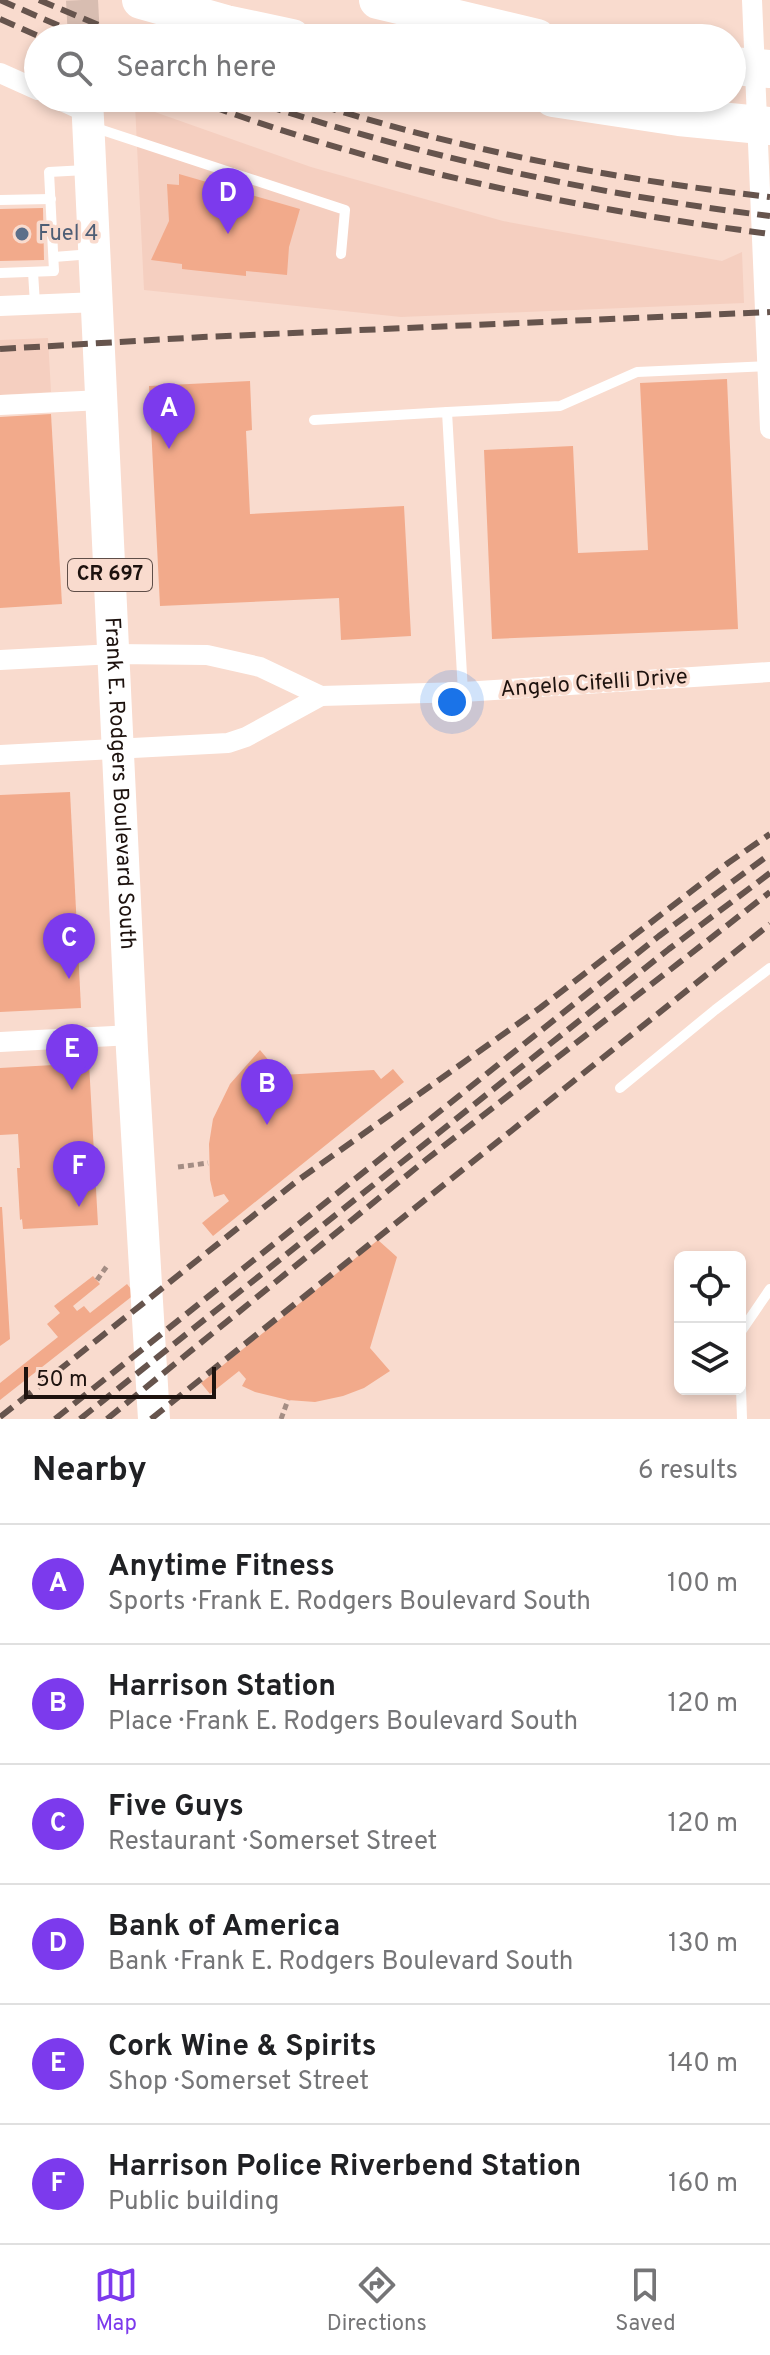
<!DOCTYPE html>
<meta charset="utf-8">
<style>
:root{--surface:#fff;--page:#f2f2f2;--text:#202124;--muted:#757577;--line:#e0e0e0;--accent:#7c3aed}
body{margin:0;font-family:Overpass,sans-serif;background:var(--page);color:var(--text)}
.controls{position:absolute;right:24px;bottom:24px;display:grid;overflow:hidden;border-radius:12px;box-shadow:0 4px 12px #0003}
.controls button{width:72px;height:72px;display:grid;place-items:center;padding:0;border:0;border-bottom:2px solid var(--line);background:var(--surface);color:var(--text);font:40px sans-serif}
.scale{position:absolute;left:24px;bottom:20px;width:192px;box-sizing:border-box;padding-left:8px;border:4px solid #1d120e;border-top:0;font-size:22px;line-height:28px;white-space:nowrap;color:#1d120e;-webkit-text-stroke:6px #f9dbce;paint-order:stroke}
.you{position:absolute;left:452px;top:702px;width:28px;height:28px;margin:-20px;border:6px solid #fff;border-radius:50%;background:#1a73e8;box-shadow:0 0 0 12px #1a73e833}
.badge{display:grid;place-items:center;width:52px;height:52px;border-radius:50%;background:var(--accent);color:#fff;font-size:26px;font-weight:700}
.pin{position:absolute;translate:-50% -66px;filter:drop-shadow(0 2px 4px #0008)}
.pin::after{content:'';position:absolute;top:42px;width:28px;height:24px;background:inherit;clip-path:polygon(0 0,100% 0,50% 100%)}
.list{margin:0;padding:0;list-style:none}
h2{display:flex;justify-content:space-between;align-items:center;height:104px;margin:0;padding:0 32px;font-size:34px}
h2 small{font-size:26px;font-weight:400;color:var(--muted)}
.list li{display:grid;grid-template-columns:52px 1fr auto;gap:24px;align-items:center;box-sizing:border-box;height:120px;padding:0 32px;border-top:2px solid var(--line)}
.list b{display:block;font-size:30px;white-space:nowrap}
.list p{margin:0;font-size:26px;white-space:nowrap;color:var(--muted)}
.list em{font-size:26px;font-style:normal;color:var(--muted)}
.icon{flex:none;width:44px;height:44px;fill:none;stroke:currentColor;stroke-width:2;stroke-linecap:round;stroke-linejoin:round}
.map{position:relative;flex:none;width:770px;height:1419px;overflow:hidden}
.search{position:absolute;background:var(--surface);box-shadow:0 4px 12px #0003;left:24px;right:24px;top:24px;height:88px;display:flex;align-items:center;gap:20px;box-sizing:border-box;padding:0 28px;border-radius:44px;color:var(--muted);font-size:30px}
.sheet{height:824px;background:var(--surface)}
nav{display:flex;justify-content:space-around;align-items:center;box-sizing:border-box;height:112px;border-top:2px solid var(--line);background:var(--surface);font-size:22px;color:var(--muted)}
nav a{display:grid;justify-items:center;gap:4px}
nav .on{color:var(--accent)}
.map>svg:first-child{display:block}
.built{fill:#f5cfc0}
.building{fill:#f2aa8b}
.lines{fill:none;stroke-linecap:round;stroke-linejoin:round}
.primary-tunnel{stroke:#d8bdb1;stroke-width:32;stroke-dasharray:32 16;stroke-linecap:butt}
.path{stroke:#a48d84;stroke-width:5;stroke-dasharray:6 4;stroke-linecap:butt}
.service{stroke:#fff;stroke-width:10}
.minor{stroke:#fff;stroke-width:20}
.primary{stroke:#fff;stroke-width:32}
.motorway{stroke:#fff;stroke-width:38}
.rail{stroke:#66544d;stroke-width:6;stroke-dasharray:16 8;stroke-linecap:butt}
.service-dot{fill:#5c6f8a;stroke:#f9dbce;stroke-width:3}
.labels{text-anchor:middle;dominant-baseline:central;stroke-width:7;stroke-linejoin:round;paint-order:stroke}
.shield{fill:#f9dbce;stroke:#5f4e48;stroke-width:2}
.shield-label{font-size:20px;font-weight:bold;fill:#1d120e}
.service-label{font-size:22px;fill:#4e5e75;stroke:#f9dbce;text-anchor:start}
.street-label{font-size:22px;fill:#1d120e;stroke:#f9dbce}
</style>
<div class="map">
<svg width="770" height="1419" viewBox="0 0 770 1419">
<rect width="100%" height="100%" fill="#f9dbce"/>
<g class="built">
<path d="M135,105L311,167L503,221L722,261L742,252L744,303L401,317L144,290Z"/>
<path d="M48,338L51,392L0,395V340Z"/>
</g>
<g class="building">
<path d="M179,174L300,209L289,247L287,275L246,271V276L182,269V264L151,260L169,221L167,184L179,185Z"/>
<path d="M43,208L44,260L0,261V209Z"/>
<path d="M727,379L738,629L492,639L484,450L573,446L578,553L648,550L640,383Z"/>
<path d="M250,381L252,430L246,431L250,514L404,506L411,636L341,640L339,598L160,606L149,386Z"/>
<path d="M51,414L62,604L0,608V417Z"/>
<path d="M70,792L81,1008L0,1012V795Z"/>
<path d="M260,1050L281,1075L374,1070L381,1079L393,1069L404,1082L213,1236L202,1223L229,1201L224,1194L214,1197L210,1180L209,1144L213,1119L230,1084Z"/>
<path d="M89,1063L98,1225L23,1229L22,1219L20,1220L17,1168H20L18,1134L0,1135V1068Z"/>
<path d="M0,1207H2L10,1339L0,1346Z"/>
<path d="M378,1240L397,1257L370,1348L390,1371L364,1388L343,1396L315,1402L288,1400L255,1392L242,1386L246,1379L239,1371L210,1394L201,1383Z"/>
<path d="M93,1276L100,1284L73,1306L77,1311L84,1306L90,1313L127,1284L135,1294L0,1400V1383L58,1337L47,1324L60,1313L54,1306Z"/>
</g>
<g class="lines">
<path class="primary-tunnel" d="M82,0L84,38"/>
<g class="path">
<path d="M178,1167L208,1163"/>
<path d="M97,1280L107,1266"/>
<path d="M281,1419L288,1400"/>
</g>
<g class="service">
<path d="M93,127L345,210L341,254"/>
<path d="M0,200L51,199"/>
<path d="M54,257L92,254"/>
<path d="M33,272L35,304"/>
<path d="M0,273L54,271L49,172L86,170"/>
<path d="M447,412L560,406L637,372L767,366"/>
<path d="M314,420L447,412L463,692"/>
<path d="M620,1088L715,1010L770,968"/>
<path d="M740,1333L770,1289"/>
<path d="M740,1357L742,1419"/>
</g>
<g class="minor">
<path d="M752,0L770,429"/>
<path d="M0,73L38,90"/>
<path d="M55,98L88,113"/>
<path d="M0,306L98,302"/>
<path d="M0,405L102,400"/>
<path d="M0,660L114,654L207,655L260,667L321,696L463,692L770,672"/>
<path d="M0,755L228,743L246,737L321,696"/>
<path d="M0,1042L132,1035"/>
</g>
<path class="primary" id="s1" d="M87,98L132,1050L154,1419"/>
<g class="motorway">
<path d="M141,0L226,24L292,38"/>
<path d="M378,0L537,38"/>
<path d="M732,66L770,69"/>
<path d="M553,98L679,117L770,126"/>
</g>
<g class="rail">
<path d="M0,0L87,38"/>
<path d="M39,0L130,38"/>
<path d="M0,19L43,38"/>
<path d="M190,98C376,169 574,208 770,234"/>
<path d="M243,98C415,155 591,194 770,216"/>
<path d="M298,98C451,148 610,179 770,197"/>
<path d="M0,349L203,337L770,312"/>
<path d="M0,1417L297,1181L540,1008L728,863L770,834"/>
<path d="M55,1419L659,936L770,854"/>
<path d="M80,1419L669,949L770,873"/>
<path d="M107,1419L427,1159L770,892"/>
<path d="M151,1419L770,924"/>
</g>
</g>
<circle class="service-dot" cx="22" cy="234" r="8"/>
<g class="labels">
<rect class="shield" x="68" y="559" width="84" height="32" rx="6"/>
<g class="shield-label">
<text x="110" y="575">CR 697</text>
</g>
<g class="service-label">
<text x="38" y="234">Fuel 4</text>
</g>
<g class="street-label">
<text transform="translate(594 684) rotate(-4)">Angelo Cifelli Drive</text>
<text stroke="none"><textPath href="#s1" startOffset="686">Frank E. Rodgers Boulevard South</textPath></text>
</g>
</g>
</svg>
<div class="controls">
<button><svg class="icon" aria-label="locate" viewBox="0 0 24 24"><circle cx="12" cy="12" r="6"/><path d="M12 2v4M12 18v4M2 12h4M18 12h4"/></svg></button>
<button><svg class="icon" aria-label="layers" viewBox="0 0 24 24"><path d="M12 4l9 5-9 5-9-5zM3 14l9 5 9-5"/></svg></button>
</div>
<div class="scale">50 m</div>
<div class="you"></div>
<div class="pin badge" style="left:169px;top:449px">A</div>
<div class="pin badge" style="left:267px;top:1125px">B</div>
<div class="pin badge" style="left:69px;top:979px">C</div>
<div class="pin badge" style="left:228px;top:234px">D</div>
<div class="pin badge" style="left:72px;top:1090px">E</div>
<div class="pin badge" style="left:79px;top:1207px">F</div>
<div class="search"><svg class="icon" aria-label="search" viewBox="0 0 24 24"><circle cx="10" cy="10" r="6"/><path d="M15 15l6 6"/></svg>Search here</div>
</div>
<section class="sheet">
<h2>Nearby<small>6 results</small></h2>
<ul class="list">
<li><span class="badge">A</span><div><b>Anytime Fitness</b><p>Sports · Frank E. Rodgers Boulevard South</p></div><em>100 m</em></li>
<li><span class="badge">B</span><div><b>Harrison Station</b><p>Place · Frank E. Rodgers Boulevard South</p></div><em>120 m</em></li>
<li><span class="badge">C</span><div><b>Five Guys</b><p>Restaurant · Somerset Street</p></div><em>120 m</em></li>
<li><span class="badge">D</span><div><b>Bank of America</b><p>Bank · Frank E. Rodgers Boulevard South</p></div><em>130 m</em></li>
<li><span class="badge">E</span><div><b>Cork Wine &amp; Spirits</b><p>Shop · Somerset Street</p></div><em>140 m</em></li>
<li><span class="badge">F</span><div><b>Harrison Police Riverbend Station</b><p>Public building</p></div><em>160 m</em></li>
</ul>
</section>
<nav>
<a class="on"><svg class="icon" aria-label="map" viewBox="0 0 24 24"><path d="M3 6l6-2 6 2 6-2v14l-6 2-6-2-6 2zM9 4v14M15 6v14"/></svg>Map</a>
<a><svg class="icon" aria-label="directions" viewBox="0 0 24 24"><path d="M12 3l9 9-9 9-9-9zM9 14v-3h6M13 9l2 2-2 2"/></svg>Directions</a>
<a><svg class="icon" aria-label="saved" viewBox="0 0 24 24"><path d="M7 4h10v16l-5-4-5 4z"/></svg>Saved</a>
</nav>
